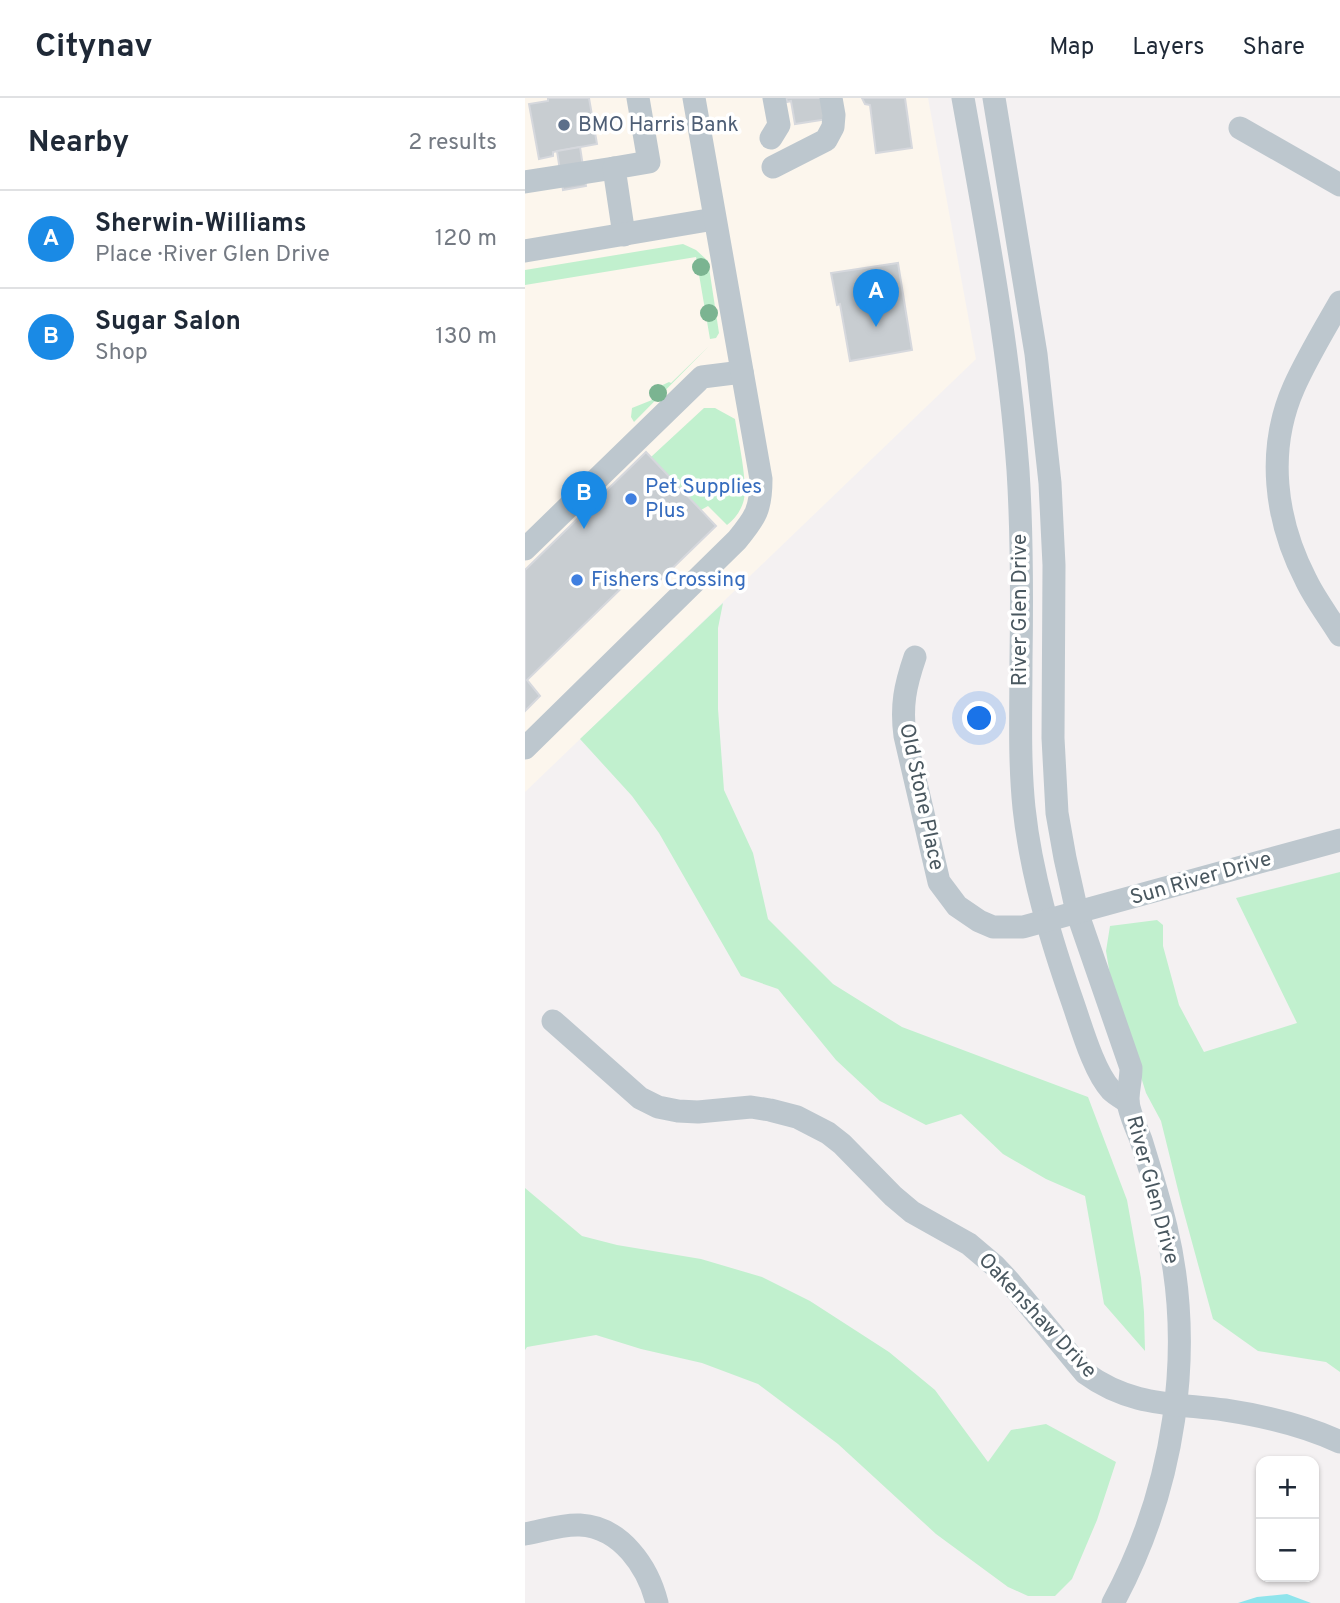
<!DOCTYPE html>
<meta charset="utf-8">
<style>
:root{--surface:#fff;--page:#f2f2f3;--text:#1f2937;--muted:#747a83;--line:#e0e1e3;--accent:#1a8ae5}
body{margin:0;font-family:Overpass,sans-serif;background:var(--page);color:var(--text)}
.controls{position:absolute;right:21px;bottom:21px;display:grid;overflow:hidden;border-radius:14px;box-shadow:0 2px 5px #0004}
.controls button{width:63px;height:63px;display:grid;place-items:center;padding:0;border:0;border-bottom:2px solid var(--line);background:var(--surface);color:var(--text);font:35px sans-serif}
.you{position:absolute;left:455px;top:621px;width:24px;height:24px;margin:-18px;border:5px solid #fff;border-radius:50%;background:#1a73e8;box-shadow:0 0 0 10px #1a73e833}
.badge{display:grid;place-items:center;width:46px;height:46px;border-radius:50%;background:var(--accent);color:#fff;font-size:23px;font-weight:700}
.pin{position:absolute;translate:-50% -58px;filter:drop-shadow(0 2px 4px #0008)}
.pin::after{content:'';position:absolute;top:37px;width:24px;height:21px;background:inherit;clip-path:polygon(0 0,100% 0,50% 100%)}
.list{margin:0;padding:0;list-style:none}
h2{display:flex;justify-content:space-between;align-items:center;height:91px;margin:0;padding:0 28px;font-size:30px}
h2 small{font-size:23px;font-weight:400;color:var(--muted)}
.list li{display:grid;grid-template-columns:46px 1fr auto;gap:21px;align-items:center;box-sizing:border-box;height:98px;padding:0 28px;border-top:2px solid var(--line)}
.list b{display:block;font-size:26px;white-space:nowrap}
.list p{margin:0;font-size:23px;white-space:nowrap;color:var(--muted)}
.list em{font-size:23px;font-style:normal;color:var(--muted)}
.map{position:relative;flex:none;width:815px;height:1505px;overflow:hidden}
header{display:flex;align-items:center;gap:42px;box-sizing:border-box;height:98px;padding:0 35px;background:var(--surface);border-bottom:2px solid var(--line)}
header strong{font-size:33px}
nav{display:flex;gap:38px;margin-inline-start:auto;font-size:24px}
main{display:flex}
aside{flex:1;background:var(--surface)}
.map>svg:first-child{display:block}
.commercial{fill:#fcf6ed}
.green{fill:#c1f0ce}
.water{fill:#8fe4ec}
.building{fill:#c8cdd1;stroke:#d6d8dd;stroke-width:2}
.lines{fill:none;stroke-linecap:round;stroke-linejoin:round}
.minor{stroke:#bdc7ce;stroke-width:23}
.tree{fill:#7bb491}
.service-dot{fill:#5c6f8a;stroke:#fff;stroke-width:2.5}
.shop-dot{fill:#3f7fe0;stroke:#fff;stroke-width:2.5}
.labels{text-anchor:middle;dominant-baseline:central;stroke-width:7;stroke-linejoin:round;paint-order:stroke}
.service-label{font-size:21px;fill:#4e5e75;stroke:#fff;text-anchor:start}
.shop-label{font-size:21px;fill:#366cbe;stroke:#fff;text-anchor:start}
.street-label{font-size:21px;fill:#49575f;stroke:#fff}
</style>
<header>
<strong>Citynav</strong>
<nav><a>Map</a><a>Layers</a><a>Share</a></nav>
</header>
<main>
<aside>
<h2>Nearby<small>2 results</small></h2>
<ul class="list">
<li><span class="badge">A</span><div><b>Sherwin-Williams</b><p>Place · River Glen Drive</p></div><em>120 m</em></li>
<li><span class="badge">B</span><div><b>Sugar Salon</b><p>Shop</p></div><em>130 m</em></li>
</ul>
</aside>
<div class="map">
<svg width="815" height="1505" viewBox="0 0 815 1505">
<rect width="100%" height="100%" fill="#f4f1f2"/>
<path class="commercial" d="M0,0H403L451,261L0,694Z"/>
<g class="green">
<path d="M158,146L171,152L183,163L194,235L191,240L185,241L171,159L0,187V172Z"/>
<path d="M184,248L109,324L106,319L107,310L127,302V292L144,284L146,285Z"/>
<path d="M179,310H190L210,321C213,341 224,388 218,405C215,414 209,422 202,427L183,408L176,412L126,359Z"/>
<path d="M198,505L193,530V611L199,692L228,755L243,821L308,886L377,929L563,999L602,1102L616,1180L619,1214L620,1253L579,1206L560,1098L521,1081L478,1056L436,1016L401,1027L355,1003L311,962L253,891L216,878L134,735L107,698L55,641Z"/>
<path d="M815,774V1274L801,1264L733,1253L688,1221L656,1104L636,1023L621,995L586,883L581,853L585,828L632,822L638,827V848L654,907L679,954L772,925L711,800Z"/>
<path d="M0,1090L57,1138L92,1147L176,1161L237,1179L285,1203L364,1254L410,1292L463,1364L486,1332L521,1326L591,1364L572,1422L547,1481L530,1498H503L483,1489L411,1436L313,1346L233,1286L177,1265L116,1251L71,1237L2,1249L0,1252Z"/>
</g>
<path class="water" d="M762,1496L786,1505H713L732,1499Z"/>
<g class="building">
<path d="M23,0H64L72,46L28,54V58L14,61L4,6L23,3Z"/>
<path d="M261,0H300L303,21L270,26L266,3L262,4Z"/>
<path d="M337,0H380L387,50L351,55L345,7L340,6Z"/>
<path d="M55,49L61,88L38,92L32,53Z"/>
<path d="M373,165L387,252L325,263L315,206L312,207L306,175Z"/>
<path d="M121,354L191,428L127,490L113,474L2,582L15,598L0,613V472Z"/>
</g>
<g class="lines">
<g class="minor">
<path d="M438,0C460,123 484,247 493,372C497,435 497,499 496,562C496,611 494,661 499,710C506,776 526,842 548,905C556,928 569,974 586,992C590,996 597,1000 603,1004"/>
<path d="M469,0L511,256L525,385L529,467L528,640L532,715L540,760L552,814L606,970C606,981 603,992 603,1002C603,1013 612,1031 616,1042C625,1071 634,1100 641,1129C671,1254 649,1392 588,1505"/>
<path d="M715,30L815,87"/>
<path d="M246,40L254,27L249,0"/>
<path d="M248,69L301,42L308,29L309,17L306,0"/>
<path d="M0,84L89,70"/>
<path d="M99,137L89,70L124,64L113,0"/>
<path d="M0,153L189,121"/>
<path d="M815,204C799,232 782,260 769,289C741,352 750,422 781,482C790,501 804,519 815,537"/>
<path d="M0,451L177,279L217,274"/>
<path d="M390,559C380,588 376,608 380,638L414,784L432,808L454,823L468,829H498L815,742"/>
<path d="M0,650L212,442C231,419 236,411 236,381L169,0"/>
<path d="M28,923L115,1000L133,1009L153,1013L173,1014L226,1009L245,1012L272,1019L303,1035L317,1046L368,1098L387,1114L444,1146L470,1168L484,1183L560,1275C605,1308 647,1305 700,1312C739,1318 779,1327 815,1344"/>
<path d="M0,1436C17,1433 37,1426 55,1427C96,1429 123,1469 132,1505"/>
</g>
</g>
<g class="tree">
<circle cx="176" cy="169" r="9"/>
<circle cx="184" cy="215" r="9"/>
<circle cx="133" cy="295" r="9"/>
</g>
<circle class="service-dot" cx="39" cy="27" r="7"/>
<g class="shop-dot">
<circle cx="106" cy="401" r="7"/>
<circle cx="52" cy="482" r="7"/>
</g>
<g class="labels">
<g class="service-label">
<text x="53" y="27">BMO Harris Bank</text>
</g>
<g class="shop-label">
<text x="120" y="389">Pet Supplies<tspan x="120" dy="24">Plus</tspan></text>
<text x="66" y="482">Fishers Crossing</text>
</g>
<g class="street-label">
<text transform="translate(495 512) rotate(-90)">River Glen Drive</text>
<text transform="translate(396 699) rotate(78)">Old Stone Place</text>
<text transform="translate(676 781) rotate(-16)">Sun River Drive</text>
<text transform="translate(627 1092) rotate(75)">River Glen Drive</text>
<text transform="translate(512 1218) rotate(47)">Oakenshaw Drive</text>
</g>
</g>
</svg>
<div class="controls">
<button>+</button>
<button>−</button>
</div>
<div class="you"></div>
<div class="pin badge" style="left:351px;top:229px">A</div>
<div class="pin badge" style="left:59px;top:431px">B</div>
</div>
</main>
